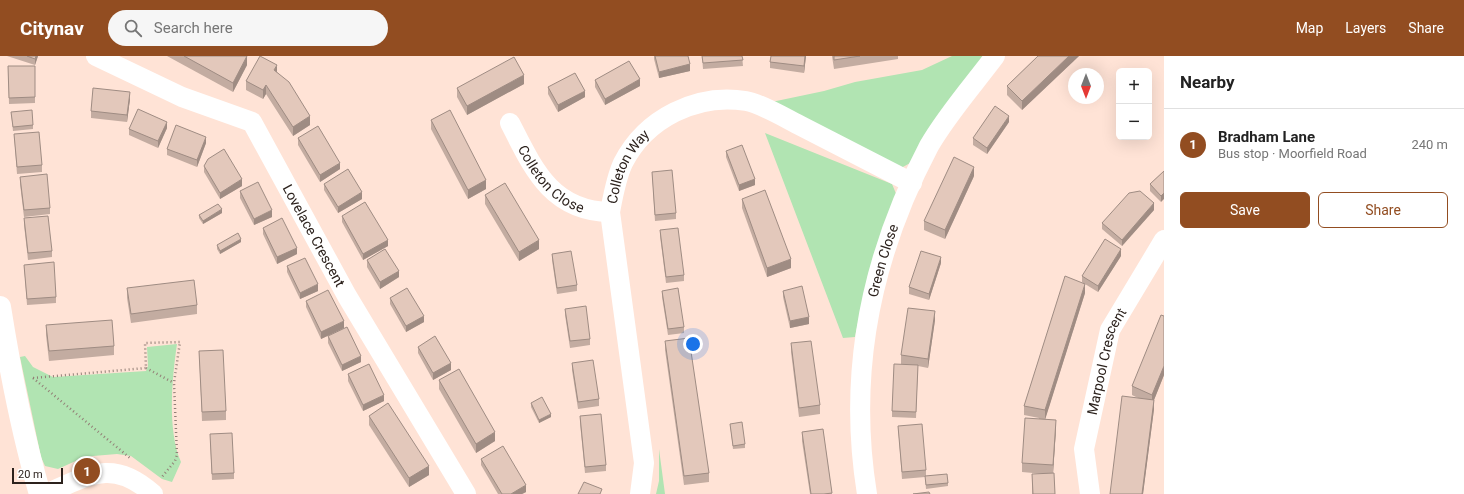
<!DOCTYPE html>
<meta charset="utf-8">
<style>
:root{--surface:#fff;--page:#f6f6f6;--text:#222;--muted:#767676;--line:#e0e0e0;--accent:#924d21}
body{margin:0;font-family:Roboto,sans-serif;background:var(--page);color:var(--text)}
.controls{position:absolute;right:12px;top:12px;display:grid;overflow:hidden;border-radius:6px;box-shadow:0 4px 16px #0002}
.controls button{width:36px;height:36px;display:grid;place-items:center;padding:0;border:0;border-bottom:1px solid var(--line);background:var(--surface);color:var(--text);font:20px sans-serif}
.compass{position:absolute;left:1068px;top:12px;width:36px;height:36px;border-radius:50%;background:var(--surface);box-shadow:0 4px 16px #0002;rotate:180deg}
.scale{position:absolute;left:12px;bottom:10px;width:51px;box-sizing:border-box;padding-left:4px;border:2px solid #2c221d;border-top:0;font-size:11px;line-height:14px;white-space:nowrap;color:#2c221d;-webkit-text-stroke:3px #fff;paint-order:stroke}
.you{position:absolute;left:693px;top:288px;width:14px;height:14px;margin:-10px;border:3px solid #fff;border-radius:50%;background:#1a73e8;box-shadow:0 0 0 6px #1a73e833}
.badge{display:grid;place-items:center;width:26px;height:26px;border-radius:50%;background:var(--accent);color:#fff;font-size:13px;font-weight:700}
.pin{position:absolute;translate:-50% -50%;border:2px solid #fff;box-shadow:0 1px 4px #0006}
.list{margin:0;padding:0;list-style:none}
h2{display:flex;justify-content:space-between;align-items:center;height:52px;margin:0;padding:0 16px;font-size:17px}
h2 small{font-size:13px;font-weight:400;color:var(--muted)}
.list li{display:grid;grid-template-columns:26px 1fr auto;gap:12px;align-items:center;box-sizing:border-box;height:72px;padding:0 16px;border-top:1px solid var(--line)}
.list b{display:block;font-size:15px;white-space:nowrap}
.list p{margin:0;font-size:13px;white-space:nowrap;color:var(--muted)}
.list em{font-size:13px;font-style:normal;color:var(--muted)}
.actions{display:flex;gap:8px;padding:12px 16px}
.actions a{flex:1;padding:9px 0;border:1px solid var(--accent);border-radius:6px;text-align:center;font-size:14px;color:var(--accent)}
.actions .main{background:var(--accent);color:#fff}
.icon{flex:none;width:22px;height:22px;fill:none;stroke:currentColor;stroke-width:2;stroke-linecap:round;stroke-linejoin:round}
.map{position:relative;flex:none;width:1164px;height:438px;overflow:hidden}
header{display:flex;align-items:center;gap:24px;box-sizing:border-box;height:56px;padding:0 20px;background:var(--accent);color:#fff}
header strong{font-size:19px}
nav{display:flex;gap:22px;margin-inline-start:auto;font-size:14px}
.search{width:280px;height:36px;background:var(--page);display:flex;align-items:center;gap:10px;box-sizing:border-box;padding:0 14px;border-radius:22px;color:var(--muted);font-size:15px}
main{display:flex}
aside{flex:1;background:var(--surface)}
.map>svg:first-child{display:block}
.green{fill:#b1e4b2}
.lines{fill:none;stroke-linecap:round;stroke-linejoin:round}
.path{stroke:#927f76;stroke-width:2.5;stroke-dasharray:1 3;stroke-linecap:butt}
.minor{stroke:#fff;stroke-width:20}
.tertiary{stroke:#fff;stroke-width:22}
.wall{fill:#c3aca1}
.shaded-wall{fill:#9f8c83}
.building{fill:#e3c8bb;stroke:#9f8c83}
.labels{text-anchor:middle;dominant-baseline:central;stroke-width:3;stroke-linejoin:round;paint-order:stroke}
.street-label{font-size:14px;fill:#2c221d;stroke:#fff}
</style>
<header>
<strong>Citynav</strong>
<div class="search"><svg class="icon" aria-label="search" viewBox="0 0 24 24"><circle cx="10" cy="10" r="6"/><path d="M15 15l6 6"/></svg>Search here</div>
<nav><a>Map</a><a>Layers</a><a>Share</a></nav>
</header>
<main>
<div class="map">
<svg width="1164" height="438" viewBox="0 0 1164 438">
<rect width="100%" height="100%" fill="#ffe3d6"/>
<g class="green">
<path d="M952,0H986L912,106L901,112L762,48L824,35L855,26L922,14Z"/>
<path d="M765,77L892,128L897,140L868,219L855,281L843,282Z"/>
<path d="M177,288C172,322 167,374 181,406L172,426L162,423L131,400L117,398L93,400L80,403L58,413L45,410L41,401L20,301L25,300L33,311L53,321L146,315L148,310L147,291Z"/>
<path d="M659,393L665,438H656L659,425Z"/>
</g>
<g class="lines">
<g class="path">
<path d="M146,312L174,327"/>
<path d="M33,322L146,312L145,287L180,286L174,327L177,399L175,405L161,422"/>
<path d="M33,322L130,402"/>
</g>
<g class="minor">
<path id="s1" d="M96,0L182,41L252,66L347,240L466,438"/>
<path id="s2" d="M510,67C533,112 551,155 610,156"/>
<path d="M46,438C89,419 113,402 153,438"/>
<path id="s3" d="M640,438L644,407L610,156C613,140 616,122 623,107C646,62 697,37 746,45C760,47 787,63 801,70C838,89 875,108 912,127"/>
<path id="s4" d="M867,438C847,315 871,200 929,90C946,60 974,28 995,0"/>
<path id="s5" d="M1090,438L1084,393L1110,274L1164,184"/>
</g>
<path class="tertiary" d="M0,251C10,314 22,377 40,438"/>
</g>
<g class="wall">
<path d="M7,0H38L35,9Z"/>
<path d="M167,0H247V9L233,36Z"/>
<path d="M654,0H688L690,15L659,22L654,3Z"/>
<path d="M702,0H742L743,10L703,13Z"/>
<path d="M806,0L804,17L770,12V6Z"/>
<path d="M832,0H898V3L834,13Z"/>
<path d="M1038,0H1079L1022,54L1007,39V30Z"/>
<path d="M8,10H35V47L9,48Z"/>
<path d="M277,16L310,69L293,80L266,38L263,43L246,34V25Z"/>
<path d="M595,24L640,30L605,49L595,31Z"/>
<path d="M524,28L467,59L457,41V32Z"/>
<path d="M548,31L585,41L558,56L548,38Z"/>
<path d="M130,43L127,66L91,62V55Z"/>
<path d="M11,56L33,69V73L13,75Z"/>
<path d="M431,64L486,133L468,143L431,73Z"/>
<path d="M1009,66L987,98L973,89V82Z"/>
<path d="M167,72L158,92L129,79V73Z"/>
<path d="M14,78L42,109V116L17,118Z"/>
<path d="M298,82L340,113L320,126L298,89Z"/>
<path d="M206,87L197,111L167,99V93Z"/>
<path d="M726,95L755,129L739,135L726,101Z"/>
<path d="M204,110L242,130L220,143L204,116Z"/>
<path d="M1164,115L1161,146L1150,135V128Z"/>
<path d="M652,116L676,157V163L655,165Z"/>
<path d="M974,120L945,183L924,174V165Z"/>
<path d="M20,121L50,152V158L24,161L20,128Z"/>
<path d="M324,128L362,143L338,157L324,134Z"/>
<path d="M240,135L272,161L254,169L240,142Z"/>
<path d="M485,139L539,193L519,205L485,148Z"/>
<path d="M742,143L791,212L767,221L742,152Z"/>
<path d="M1154,154L1122,190L1102,173V167Z"/>
<path d="M222,157L203,168L199,162V159Z"/>
<path d="M342,160L388,190L363,204L342,166Z"/>
<path d="M24,162L52,195V201L28,204L24,169Z"/>
<path d="M263,172L297,198L277,208L263,178Z"/>
<path d="M660,174L684,219V225L666,227L660,180Z"/>
<path d="M241,186L220,198L217,193V189Z"/>
<path d="M552,198L577,229V235L557,238L552,204Z"/>
<path d="M1121,200L1098,236L1085,228V237L1045,363L1056,373L1053,417L1055,438H1032V418H1044L1022,416V407L1039,362L1024,359V350L1084,228L1082,226V220Z"/>
<path d="M367,204L399,221L380,233L367,211Z"/>
<path d="M941,207L929,244L909,238V231Z"/>
<path d="M24,209L56,241V247L27,249Z"/>
<path d="M287,210L318,235L300,243L287,216Z"/>
<path d="M127,232L197,249V258L131,267L127,242Z"/>
<path d="M662,235L684,271V277L668,279L662,241Z"/>
<path d="M783,235L809,268L790,272L783,241Z"/>
<path d="M390,242L424,266L406,276L390,248Z"/>
<path d="M306,245L344,272L321,283L306,251Z"/>
<path d="M565,253L590,283V289L570,292L565,259Z"/>
<path d="M1164,260V319L1154,344V353L1143,438H1110L1138,342L1132,339V330Z"/>
<path d="M935,264L928,312L918,310L916,362L892,361V355L907,309L901,308V299Z"/>
<path d="M46,269L114,290V299L49,305L46,279Z"/>
<path d="M328,280L361,306L342,315L328,287Z"/>
<path d="M665,285L709,417V426L684,429L665,294Z"/>
<path d="M791,287L820,349V358L799,361L791,296Z"/>
<path d="M418,291L451,314L433,324L418,297Z"/>
<path d="M199,295L226,355V364L202,365Z"/>
<path d="M572,307L599,343V350L578,353L572,314Z"/>
<path d="M348,318L384,345L363,355L348,325Z"/>
<path d="M439,324L495,385L476,397L439,333Z"/>
<path d="M531,347L551,361L539,367L531,351Z"/>
<path d="M369,360L429,419L409,431L369,369Z"/>
<path d="M580,360L606,409V415L585,417L580,367Z"/>
<path d="M730,368L745,388V392L733,393Z"/>
<path d="M898,370L926,414V420L948,427V430L926,433L925,421L902,423Z"/>
<path d="M823,373L832,438H810L802,385V376Z"/>
<path d="M210,384L234,417V423L212,424Z"/>
<path d="M481,403L526,436L522,438H498L481,409Z"/>
</g>
<g class="shaded-wall">
<path d="M36,0H38L35,9V3Z"/>
<path d="M247,0V9L233,36V27Z"/>
<path d="M805,0H806L804,17V10Z"/>
<path d="M1069,0H1079L1022,54V45Z"/>
<path d="M690,8V15L659,22V16Z"/>
<path d="M277,9V18L274,14Z"/>
<path d="M524,19V28L467,59V50Z"/>
<path d="M640,23V30L605,49V43Z"/>
<path d="M266,29V38L263,43V34Z"/>
<path d="M585,35V41L558,56V49Z"/>
<path d="M130,36V43L127,66V59Z"/>
<path d="M310,60V69L293,80V71Z"/>
<path d="M1009,60V66L987,98V92Z"/>
<path d="M167,66V72L158,92V85Z"/>
<path d="M206,81V87L197,111V104Z"/>
<path d="M340,107V113L320,126V119Z"/>
<path d="M974,111V120L945,183V174Z"/>
<path d="M242,123V130L220,143V137Z"/>
<path d="M755,123V129L739,135V129Z"/>
<path d="M486,124V133L468,143V134Z"/>
<path d="M362,136V143L338,157V151Z"/>
<path d="M1164,137V143L1161,146V140Z"/>
<path d="M1154,147V154L1122,190V184Z"/>
<path d="M222,153V157L203,168V165Z"/>
<path d="M272,154V161L254,169V163Z"/>
<path d="M241,183V186L220,198V195Z"/>
<path d="M388,184V190L363,204V198Z"/>
<path d="M539,184V193L519,205V196Z"/>
<path d="M297,192V198L277,208V201Z"/>
<path d="M1121,193V200L1098,236V230Z"/>
<path d="M941,201V207L929,244V238Z"/>
<path d="M791,203V212L767,221V212Z"/>
<path d="M399,215V221L380,233V226Z"/>
<path d="M318,228V235L300,243V237Z"/>
<path d="M1085,228V237L1045,364V354Z"/>
<path d="M935,255V264L928,312V303Z"/>
<path d="M424,260V266L406,276V270Z"/>
<path d="M809,261V268L790,272V265Z"/>
<path d="M344,265V272L321,283V276Z"/>
<path d="M361,300V306L342,315V309Z"/>
<path d="M451,307V314L433,324V317Z"/>
<path d="M1164,310V319L1154,344V353L1143,438H1142L1152,348V339Z"/>
<path d="M384,339V345L363,355V349Z"/>
<path d="M551,358V361L539,367V364Z"/>
<path d="M1056,364V373L1053,418V409Z"/>
<path d="M495,376V385L476,397V388Z"/>
<path d="M429,410V419L409,431V422Z"/>
<path d="M526,429V436L522,438H511Z"/>
</g>
<g class="building">
<path d="M27,0H36L35,3Z"/>
<path d="M184,0H247L233,27Z"/>
<path d="M260,0L277,9L274,14L289,26L310,60L293,71L266,29L263,34L246,25Z"/>
<path d="M655,0H688L690,8L659,16Z"/>
<path d="M702,0H742L743,4L703,7Z"/>
<path d="M771,0H805L804,10L770,6Z"/>
<path d="M834,0H860L834,4Z"/>
<path d="M1038,0H1069L1022,45L1007,30Z"/>
<path d="M514,1L524,19L467,50L457,32Z"/>
<path d="M629,5L640,23L605,43L595,24Z"/>
<path d="M8,10H35V41L9,42Z"/>
<path d="M575,17L585,35L558,49L548,31Z"/>
<path d="M93,32L130,36L127,59L91,55Z"/>
<path d="M995,50L1009,60L987,92L973,82Z"/>
<path d="M138,53L167,66L158,85L129,73Z"/>
<path d="M32,54L33,69L13,71L11,56Z"/>
<path d="M450,54L486,124L468,134L431,64Z"/>
<path d="M176,69L206,81L197,104L167,93Z"/>
<path d="M318,70L340,107L320,119L298,82Z"/>
<path d="M39,76L42,109L17,111L14,78Z"/>
<path d="M742,89L755,123L739,129L726,95Z"/>
<path d="M224,93L242,123L220,137L204,110L208,103Z"/>
<path d="M954,101L974,111L945,174L924,165Z"/>
<path d="M348,113L362,136L338,151L324,128Z"/>
<path d="M672,114L676,157L655,159L652,116Z"/>
<path d="M1164,115V137L1161,140L1150,128Z"/>
<path d="M47,118L50,152L24,154L20,121Z"/>
<path d="M258,126L272,154L254,163L240,135Z"/>
<path d="M505,127L539,184L519,196L485,139Z"/>
<path d="M765,134L791,203L767,212L742,143Z"/>
<path d="M1140,135L1154,147L1122,184L1102,167L1129,137Z"/>
<path d="M365,146L388,184L363,198L342,160Z"/>
<path d="M218,148L222,153L203,165L199,159Z"/>
<path d="M48,160L52,195L28,197L24,162Z"/>
<path d="M282,162L297,192L277,201L263,172Z"/>
<path d="M678,172L684,219L666,221L660,174Z"/>
<path d="M238,177L241,183L220,195L217,189Z"/>
<path d="M1105,183L1121,193L1098,230L1082,220Z"/>
<path d="M385,193L399,215L380,226L367,204Z"/>
<path d="M571,195L577,229L557,232L552,198Z"/>
<path d="M921,195L941,201L929,238L909,231Z"/>
<path d="M305,202L318,228L300,237L287,210Z"/>
<path d="M54,206L56,241L27,243L24,209Z"/>
<path d="M1065,220L1085,228L1045,354L1024,350Z"/>
<path d="M194,224L197,249L131,258L127,232Z"/>
<path d="M802,230L809,261L790,265L783,235Z"/>
<path d="M407,232L424,260L406,270L390,242Z"/>
<path d="M678,232L684,271L668,273L662,235Z"/>
<path d="M328,234L344,265L321,276L306,245Z"/>
<path d="M586,250L590,283L570,285L565,253Z"/>
<path d="M908,252L935,255L928,303L901,299Z"/>
<path d="M1161,259L1164,260V310L1152,339L1132,330Z"/>
<path d="M112,264L114,290L49,295L46,269Z"/>
<path d="M347,271L361,300L342,309L328,280Z"/>
<path d="M435,280L451,307L433,317L418,291Z"/>
<path d="M689,282L709,417L684,420L665,285Z"/>
<path d="M811,285L820,349L799,352L791,287Z"/>
<path d="M223,294L226,355L202,356L199,295Z"/>
<path d="M593,304L599,343L578,346L572,307Z"/>
<path d="M369,308L384,339L363,349L348,318Z"/>
<path d="M894,308L918,309L916,356L892,355Z"/>
<path d="M459,313L495,376L476,388L439,324Z"/>
<path d="M1122,340L1154,344L1142,438H1110Z"/>
<path d="M542,341L551,358L539,364L531,347Z"/>
<path d="M388,347L429,410L409,422L369,360Z"/>
<path d="M601,358L606,409L585,411L580,360Z"/>
<path d="M1025,362L1056,364L1053,409L1022,407Z"/>
<path d="M742,366L745,388L733,390L730,368Z"/>
<path d="M922,368L926,414L902,416L898,370Z"/>
<path d="M823,373L832,437L824,438H811L802,376Z"/>
<path d="M232,377L234,417L212,418L210,378Z"/>
<path d="M503,390L526,429L511,438H502L481,403Z"/>
<path d="M1054,417L1055,438H1033L1032,418Z"/>
<path d="M947,418L948,427L926,429L925,420Z"/>
<path d="M584,426L602,433L600,438H578Z"/>
<path d="M929,436L930,438H913Z"/>
</g>
<g class="labels">
<g class="street-label">
<text stroke="none"><textPath href="#s3" startOffset="334">Colleton Way</textPath></text>
<text stroke="none"><textPath href="#s2" startOffset="71">Colleton Close</textPath></text>
<text stroke="none"><textPath href="#s1" startOffset="299">Lovelace Crescent</textPath></text>
<text stroke="none"><textPath href="#s4" startOffset="236">Green Close</textPath></text>
<text stroke="none"><textPath href="#s5" startOffset="136">Marpool Crescent</textPath></text>
</g>
</g>
</svg>
<div class="controls">
<button>+</button>
<button>−</button>
</div>
<svg class="compass" viewBox="-18 -18 36 36"><path d="M0-13l5 13h-10z" fill="#e53935"/><path d="M0 13l5-13h-10z" fill="#767676"/></svg>
<div class="scale">20 m</div>
<div class="you"></div>
<div class="pin badge" style="left:87px;top:415px">1</div>
</div>
<aside>
<h2>Nearby<small></small></h2>
<ul class="list">
<li><span class="badge">1</span><div><b>Bradham Lane</b><p>Bus stop · Moorfield Road</p></div><em>240 m</em></li>
</ul>
<div class="actions"><a class="main">Save</a><a>Share</a></div>
</aside>
</main>
